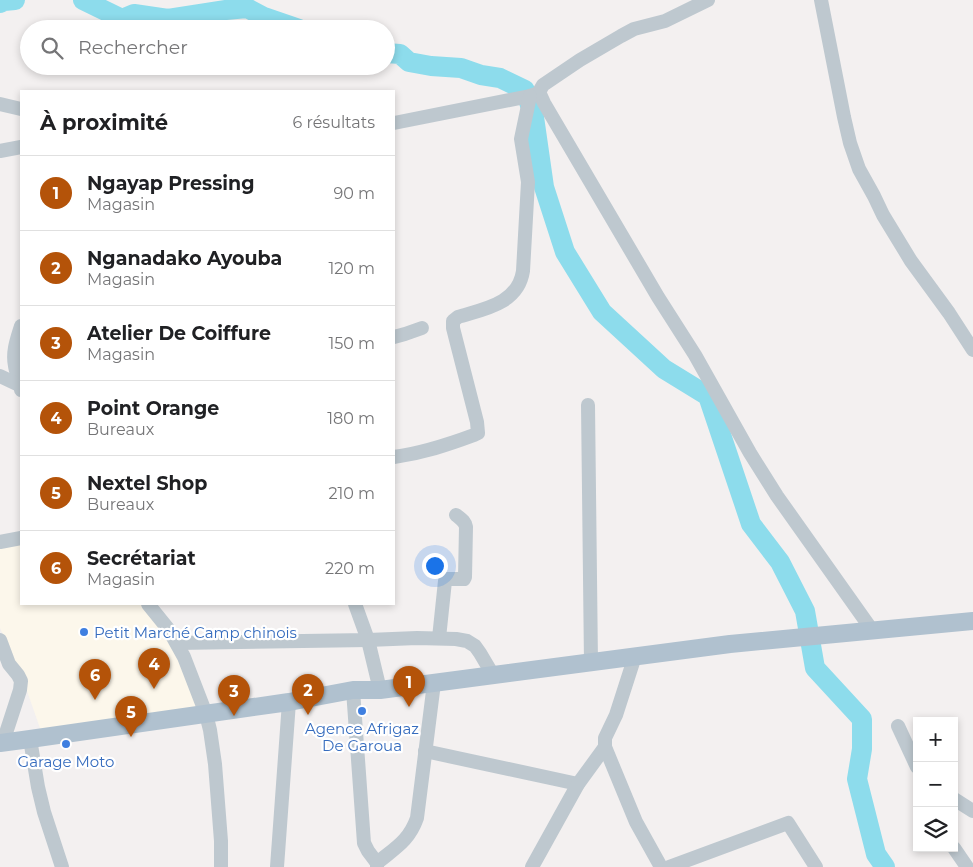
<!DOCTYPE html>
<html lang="fr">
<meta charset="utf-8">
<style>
:root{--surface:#fff;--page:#f6f6f6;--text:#202124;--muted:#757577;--line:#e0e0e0;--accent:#b45309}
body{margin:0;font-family:Montserrat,sans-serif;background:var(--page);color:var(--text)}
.controls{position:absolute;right:15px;bottom:15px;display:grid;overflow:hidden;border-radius:0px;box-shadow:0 2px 8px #0003}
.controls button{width:45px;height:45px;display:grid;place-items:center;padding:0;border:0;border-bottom:1px solid var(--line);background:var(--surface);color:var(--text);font:25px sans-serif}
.you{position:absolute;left:434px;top:565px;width:18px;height:18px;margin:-12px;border:4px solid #fff;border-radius:50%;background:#1a73e8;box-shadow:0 0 0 8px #1a73e833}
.badge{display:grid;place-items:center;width:32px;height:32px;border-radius:50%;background:var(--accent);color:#fff;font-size:16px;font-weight:700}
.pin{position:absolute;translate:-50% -41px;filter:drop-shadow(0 1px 2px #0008)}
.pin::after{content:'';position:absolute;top:26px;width:18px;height:15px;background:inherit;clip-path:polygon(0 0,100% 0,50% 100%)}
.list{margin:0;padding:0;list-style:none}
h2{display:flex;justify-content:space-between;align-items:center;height:65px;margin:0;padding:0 20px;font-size:21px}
h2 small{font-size:16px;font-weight:400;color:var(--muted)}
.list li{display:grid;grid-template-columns:32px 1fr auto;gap:15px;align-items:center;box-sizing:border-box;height:75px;padding:0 20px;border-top:1px solid var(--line)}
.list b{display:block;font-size:19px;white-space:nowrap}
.list p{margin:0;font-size:16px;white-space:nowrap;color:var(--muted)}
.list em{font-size:16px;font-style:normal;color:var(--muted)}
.icon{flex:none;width:28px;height:28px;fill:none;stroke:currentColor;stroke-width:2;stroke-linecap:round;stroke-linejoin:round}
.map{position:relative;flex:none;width:973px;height:867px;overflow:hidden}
.search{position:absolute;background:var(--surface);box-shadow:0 2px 8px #0003;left:20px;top:20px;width:375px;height:55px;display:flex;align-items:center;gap:12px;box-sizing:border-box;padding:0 18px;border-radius:28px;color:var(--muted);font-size:19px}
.panel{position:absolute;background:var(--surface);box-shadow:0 2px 8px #0003;left:20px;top:90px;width:375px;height:515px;border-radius:0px}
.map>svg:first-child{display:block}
.commercial{fill:#fcf7eb}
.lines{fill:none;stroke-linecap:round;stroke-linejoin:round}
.river{stroke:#8ddcec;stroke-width:20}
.minor{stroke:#bec8cf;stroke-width:14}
.major{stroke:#b0c1cf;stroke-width:18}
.shop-dot{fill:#3f7fe0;stroke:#fff;stroke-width:2}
.labels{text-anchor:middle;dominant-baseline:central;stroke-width:4.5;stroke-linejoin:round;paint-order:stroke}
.shop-label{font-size:15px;fill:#366cbe;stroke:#fff}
</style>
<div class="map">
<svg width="973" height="867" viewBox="0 0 973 867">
<rect width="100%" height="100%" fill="#f3f0f0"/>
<path class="commercial" d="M21,540V604H143L169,636L198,709L41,731L27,691L0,628V544Z"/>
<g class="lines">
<g class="river">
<path d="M83,0L122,19L134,14L168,19L226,10L247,8L264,17L299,29"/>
<path d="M0,3L4,1L15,0"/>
<path d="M386,53L400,54L409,62L431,66L461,68L481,75L500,78L525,90L534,117L544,187L565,252L602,312L664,369L708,396L751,524L780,562L805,611L815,668L862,719V749L857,779L876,854L885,867"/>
</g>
<g class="minor">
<path d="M708,0L665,21L634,29L621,36L580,60L543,85L539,92L544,103L658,297L695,355L750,453L777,496L872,630"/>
<path d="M821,0L844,117L850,143L859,169L874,196L883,215L911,261L949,313L973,350"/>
<path d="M0,104L21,109"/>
<path d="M394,123L530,96L536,94"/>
<path d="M0,151L21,147"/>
<path d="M21,326C17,339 12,352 15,366C16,374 20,381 21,390"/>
<path d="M394,337L405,334L422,328"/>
<path d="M0,376L21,386"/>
<path d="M588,405L591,663"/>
<path d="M394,457C423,453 447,445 474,435L478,433L477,422L453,328V321L458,317C484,309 518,304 523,271L528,182L521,139L530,96"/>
<path d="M0,542L21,538"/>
<path d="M148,604L169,630L184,657L206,714L210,730L215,764L221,841V867"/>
<path d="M355,604L368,640L380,690"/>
<path d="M439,638L445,581L446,579H464L465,577L466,527C465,521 461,519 456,515"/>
<path d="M0,640L9,664L18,675L21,681L20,690L3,742"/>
<path d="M177,643L368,640L417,638L456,639L467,641L475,646L480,653L493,675"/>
<path d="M353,690L364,843L368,851L377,863V867"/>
<path d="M898,726L917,767"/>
<path d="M30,739L38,787L44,812L62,867"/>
<path d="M605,747L636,822L661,867"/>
<path d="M425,751L578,784"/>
<path d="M954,799L973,811"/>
<path d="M954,848L967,867"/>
<path d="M377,863C395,848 409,841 417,818L434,683"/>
<path d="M277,867L289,702"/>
<path d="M532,867L578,784L605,747V738L616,715L635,656"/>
<path d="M669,867L788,823L816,867"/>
</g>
<path class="major" d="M0,743L30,739L289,702L353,690H380L730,644L973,621"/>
</g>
<g class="shop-dot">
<circle cx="84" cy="632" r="5"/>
<circle cx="362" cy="711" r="5"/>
<circle cx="66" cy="744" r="5"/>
</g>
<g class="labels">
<g class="shop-label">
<text x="94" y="632" text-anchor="start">Petit Marché Camp chinois</text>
<text x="362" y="728">Agence Afrigaz<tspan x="362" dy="17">De Garoua</tspan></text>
<text x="66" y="761">Garage Moto</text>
</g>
</g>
</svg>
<div class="controls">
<button>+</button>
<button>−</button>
<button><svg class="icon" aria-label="layers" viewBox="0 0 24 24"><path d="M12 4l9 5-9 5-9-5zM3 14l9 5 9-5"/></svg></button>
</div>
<div class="you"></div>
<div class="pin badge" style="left:409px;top:707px">1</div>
<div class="pin badge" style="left:308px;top:715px">2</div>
<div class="pin badge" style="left:234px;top:716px">3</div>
<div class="pin badge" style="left:154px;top:689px">4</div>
<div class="pin badge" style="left:131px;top:737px">5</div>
<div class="pin badge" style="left:95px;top:700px">6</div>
<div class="search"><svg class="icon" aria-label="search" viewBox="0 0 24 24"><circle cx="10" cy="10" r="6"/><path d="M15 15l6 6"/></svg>Rechercher</div>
<section class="panel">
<h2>À proximité<small>6 résultats</small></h2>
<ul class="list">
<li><span class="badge">1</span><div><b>Ngayap Pressing</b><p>Magasin</p></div><em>90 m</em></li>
<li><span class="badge">2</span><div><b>Nganadako Ayouba</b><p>Magasin</p></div><em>120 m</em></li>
<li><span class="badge">3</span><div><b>Atelier De Coiffure</b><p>Magasin</p></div><em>150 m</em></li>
<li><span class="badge">4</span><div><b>Point Orange</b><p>Bureaux</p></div><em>180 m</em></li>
<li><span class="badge">5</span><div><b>Nextel Shop</b><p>Bureaux</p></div><em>210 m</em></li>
<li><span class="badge">6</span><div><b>Secrétariat</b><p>Magasin</p></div><em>220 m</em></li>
</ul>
</section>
</div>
